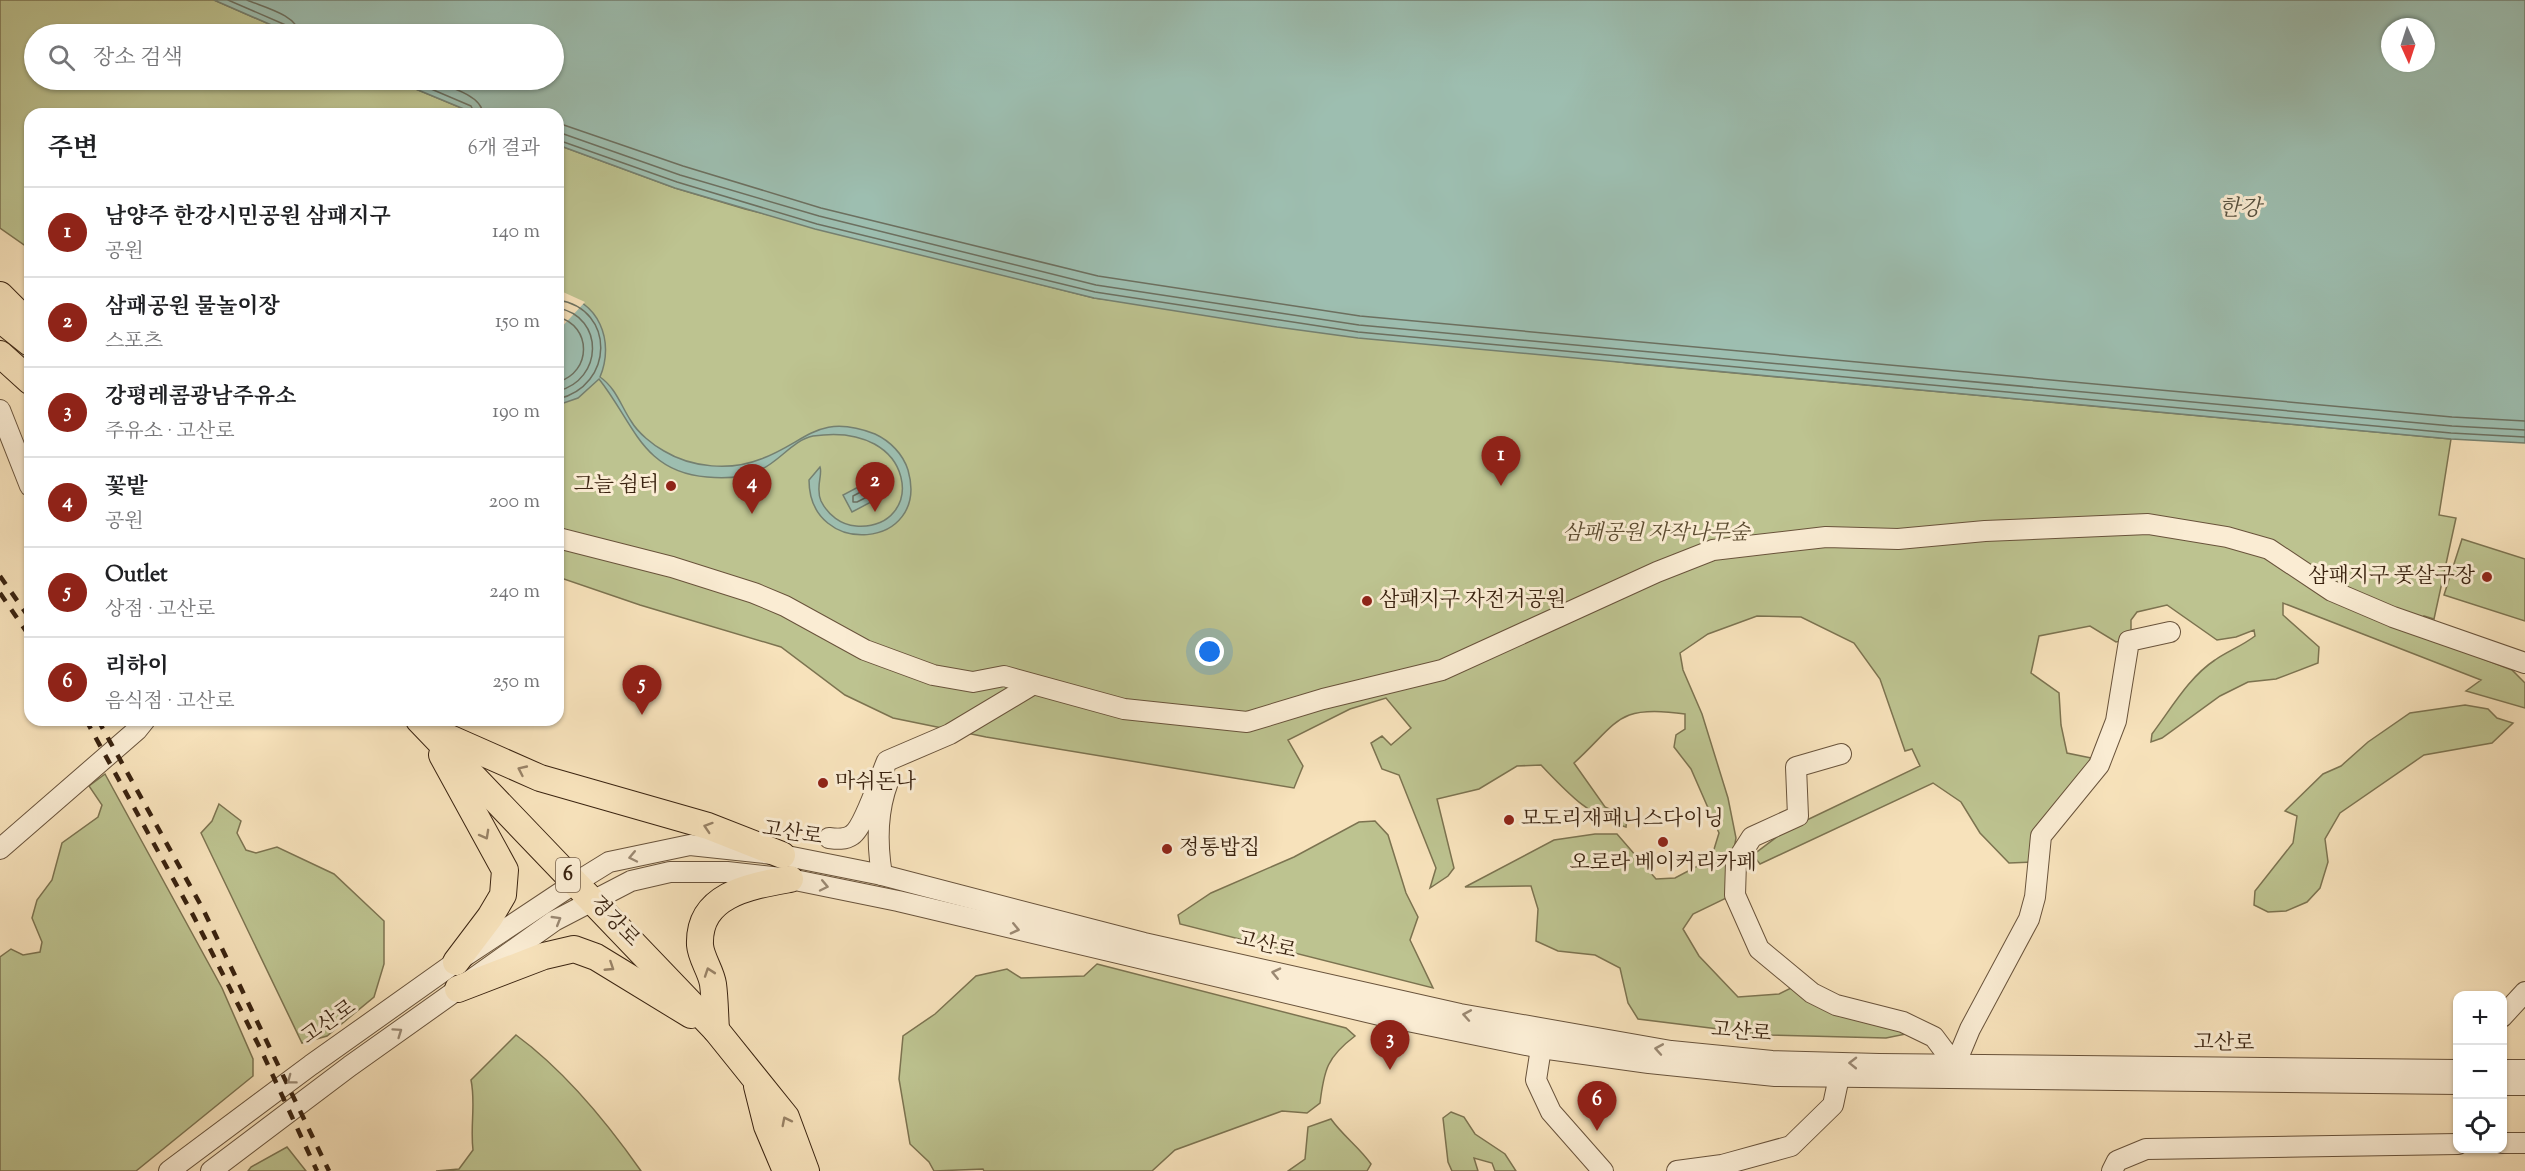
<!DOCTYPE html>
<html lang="ko">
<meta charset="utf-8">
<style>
:root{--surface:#fff;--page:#f6f6f6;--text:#202124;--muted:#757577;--line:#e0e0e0;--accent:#8f2418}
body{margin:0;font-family:"Sorts Mill Goudy","Noto Serif KR",serif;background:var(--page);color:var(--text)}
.controls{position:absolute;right:18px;bottom:18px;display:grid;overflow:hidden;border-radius:12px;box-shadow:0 2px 4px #0004}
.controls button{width:54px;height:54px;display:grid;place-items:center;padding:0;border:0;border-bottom:2px solid var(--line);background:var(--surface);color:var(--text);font:30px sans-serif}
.compass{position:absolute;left:2381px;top:18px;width:54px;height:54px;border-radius:50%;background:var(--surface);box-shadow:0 2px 4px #0004;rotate:177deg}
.you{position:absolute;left:1210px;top:652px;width:21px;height:21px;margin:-15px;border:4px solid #fff;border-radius:50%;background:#1a73e8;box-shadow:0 0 0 9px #1a73e833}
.badge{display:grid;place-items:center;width:39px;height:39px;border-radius:50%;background:var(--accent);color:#fff;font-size:20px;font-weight:700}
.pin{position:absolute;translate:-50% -50px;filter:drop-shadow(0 2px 3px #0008)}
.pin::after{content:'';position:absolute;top:32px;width:21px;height:18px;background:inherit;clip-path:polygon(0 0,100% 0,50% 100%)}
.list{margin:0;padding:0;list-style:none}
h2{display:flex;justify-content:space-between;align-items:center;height:78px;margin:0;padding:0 24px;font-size:26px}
h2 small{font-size:20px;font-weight:400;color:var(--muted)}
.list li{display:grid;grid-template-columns:39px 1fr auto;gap:18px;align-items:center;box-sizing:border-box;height:90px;padding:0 24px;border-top:2px solid var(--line)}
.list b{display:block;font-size:22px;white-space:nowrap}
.list p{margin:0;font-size:20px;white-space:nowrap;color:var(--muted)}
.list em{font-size:20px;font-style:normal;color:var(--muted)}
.icon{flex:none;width:33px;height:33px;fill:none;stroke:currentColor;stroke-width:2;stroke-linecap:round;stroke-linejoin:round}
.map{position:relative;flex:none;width:2525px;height:1171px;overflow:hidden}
.search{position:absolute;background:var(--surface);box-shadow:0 2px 4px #0004;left:24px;top:24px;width:540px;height:66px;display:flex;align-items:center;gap:15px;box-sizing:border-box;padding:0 21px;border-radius:33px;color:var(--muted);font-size:22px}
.panel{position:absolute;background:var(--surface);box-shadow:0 2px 4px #0004;left:24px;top:108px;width:540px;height:618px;border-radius:18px}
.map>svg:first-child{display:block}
.green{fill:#bdc390;stroke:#7c7350;stroke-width:1.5}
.water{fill:#9dbeb0;stroke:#758070;stroke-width:1.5;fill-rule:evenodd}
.pier{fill:#f7e2bb}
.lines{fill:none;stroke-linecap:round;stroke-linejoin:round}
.shore{stroke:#6c7060;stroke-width:1.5}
.minor-casing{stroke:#69533b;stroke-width:22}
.major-casing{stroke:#3a2310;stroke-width:28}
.minor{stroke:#faecd3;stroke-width:20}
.major{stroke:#f7e2bb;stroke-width:26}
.rail{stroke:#3a2310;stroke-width:4.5;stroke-dasharray:10 10;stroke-linecap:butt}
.oneway{stroke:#988266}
.oneway2{stroke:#9a8872}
.poi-dot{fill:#8f2418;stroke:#faecd3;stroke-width:2}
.labels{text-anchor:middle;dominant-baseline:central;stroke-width:6;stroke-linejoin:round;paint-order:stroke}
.shield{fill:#faecd3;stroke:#745f4a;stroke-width:1.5}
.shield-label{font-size:20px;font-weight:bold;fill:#3a2310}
.poi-label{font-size:21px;fill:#3a2310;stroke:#faecd3;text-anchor:start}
.park-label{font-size:21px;font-style:italic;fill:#5b4b30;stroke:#faecd3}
.street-label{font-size:21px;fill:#3a2310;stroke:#faecd3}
.water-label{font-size:22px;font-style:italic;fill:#585240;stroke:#faecd3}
</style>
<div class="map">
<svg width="2525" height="1171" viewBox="0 0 2525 1171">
<rect width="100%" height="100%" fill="#f7e2bb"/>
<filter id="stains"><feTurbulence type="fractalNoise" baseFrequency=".00333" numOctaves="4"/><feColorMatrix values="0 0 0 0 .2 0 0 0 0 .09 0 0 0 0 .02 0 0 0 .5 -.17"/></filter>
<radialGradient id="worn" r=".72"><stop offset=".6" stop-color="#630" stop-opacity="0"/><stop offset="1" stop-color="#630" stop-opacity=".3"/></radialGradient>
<g class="green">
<path d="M0,0H214L292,34H34V80H394L476,114H30V249L0,228Z"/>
<path d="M558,145L675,188L745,209L1094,298L1637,364L2451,439L2439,515L2456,518L2434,619L2424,616L2421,635L2512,670L2525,683V708L2466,691L2481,680L2283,603V615L2319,647L2318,663L2276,679L2248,682L2220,696L2162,738L2151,742L2152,734C2171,709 2189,677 2215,660C2228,651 2242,646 2255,636L2254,630L2236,637L2217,640L2167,605L2137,612L2131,620V639L2116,642L2090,626L2039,636L2031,673L2059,693L2061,725L2067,753L2101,760L2035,862L2009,863L1980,833L1961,802L1933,783L1760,864L1753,855L1786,830L1920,766L1912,749L1905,751L1880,679L1854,643L1801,617L1757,616L1708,634L1680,653L1683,670L1702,714L1728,798L1736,838L1730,872L1734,903L1726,898L1693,914L1683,929L1699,956L1738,997L1779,994L1797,985L1904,1027L1906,1034L1886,1038L1767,1035L1638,1019L1628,1003L1620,968L1595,955L1558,951L1536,941L1538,909L1531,886L1465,887L1554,840L1595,834H1617L1656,879L1675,878L1711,859L1719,833L1691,769L1674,747L1676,735L1685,729V714C1616,704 1619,722 1574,763L1605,807L1627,817L1626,827C1590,818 1566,791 1541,765L1517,766L1479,789L1437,799L1454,868L1448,876L1430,888L1436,868L1399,775L1382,769L1371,743L1382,736L1391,745L1411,728L1386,698L1350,709L1288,740L1303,766L1294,788L986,737L893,718L845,695L781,647L640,605L558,577Z"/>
<path d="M2462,539L2525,559V621L2444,595Z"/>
<path d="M2465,705L2488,709L2497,718L2513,723L2492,743L2424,755L2340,813L2325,839L2328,862L2320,888L2307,902L2286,911L2268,912L2254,905L2255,891L2293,843L2297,816L2285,811L2323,774L2341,766L2368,742L2410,713Z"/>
<path d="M105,774L222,988L253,1059V1076L136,1171H0V957L11,949L23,955L40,952L42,942L32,918L37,900L52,880L62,843L98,817L102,805L89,786Z"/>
<path d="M219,804L241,821L237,833L246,850L256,853L277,847L334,874L384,921V964L374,997L327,1036L302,1043L201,833L212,821Z"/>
<path d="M1375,821L1388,835L1406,893L1418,917L1410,940L1433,988L1180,924L1178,915L1211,893L1294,857L1359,822Z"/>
<path d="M1097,964L1346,1028L1355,1036C1327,1057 1324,1070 1320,1103L1307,1113L1282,1111L1175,1150L1152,1171H984L983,1169L934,1171L929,1162L910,1144L899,1079L903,1036L935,1014L976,976L1007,969L1021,978L1084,976Z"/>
<path d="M516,1035C565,1071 606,1121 641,1171H436L459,1169L473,1150C470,1125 476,1104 471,1080Z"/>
<path d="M1451,1112L1464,1117L1475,1134L1505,1154L1516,1171H1495L1492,1163L1474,1158L1478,1171H1452L1448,1162L1443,1118Z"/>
<path d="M1331,1119C1343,1136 1359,1147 1371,1164L1367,1171H1288L1305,1159L1308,1127Z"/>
<path d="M287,1147L306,1171H248L251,1167Z"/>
</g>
<g class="water">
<path d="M214,0H2525V443L2451,439L1358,338L1277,327L1094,298L815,229L675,188L558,145V114H476L394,80H554V34H292ZM2390,27H2426V63H2390Z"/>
<path d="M558,294C599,300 615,341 600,377C616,388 621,406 631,421C638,433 653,445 664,451C692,468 731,471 761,459C807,442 818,412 875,434C890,441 903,454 908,470C931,550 809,559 809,480L820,467C823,475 815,487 821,501C828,515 841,525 856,526C927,531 919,420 813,436C793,440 779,462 760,470C743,478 726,479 707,477C642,472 634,423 599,379L578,398L558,405Z"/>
<path d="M881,475L890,492L852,512L843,495Z"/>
</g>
<path class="pier" d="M563,292L585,302L558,331V296Z"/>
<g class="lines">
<g class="shore">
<path d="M228,0L288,26L292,34"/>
<path d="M247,0C263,7 298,15 299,34"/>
<path d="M410,80L471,106L475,114"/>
<path d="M429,80C445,86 482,94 483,114"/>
<path d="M558,123L683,166L821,208L1098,276L1360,316L2452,417L2525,421"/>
<path d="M558,132L680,175L819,216L1096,285L1359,325L2452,426L2525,430"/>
<path d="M558,140L677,182L817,224L1095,292L1358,332L2451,433L2525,437"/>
<path d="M558,300C616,309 614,386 558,399"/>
<path d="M558,308C605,317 603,380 558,391"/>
<path d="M558,317C592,326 592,372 558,382"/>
<path d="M876,484L880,487L879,491L857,502H853V496Z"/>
</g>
<defs>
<g id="minor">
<path d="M0,410L30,486"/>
<path d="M558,538L672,567L754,593L785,606L865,650L933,675L973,682L1004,676L1124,709L1247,722L1323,699L1442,670L1657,572L1713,550L1826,537L1898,539L1985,531L2148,524L2227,537L2269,549L2332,591L2393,617L2525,663"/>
<path d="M1841,754L1796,767L1798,816L1752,837L1736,862L1735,895L1759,949L1812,993L1836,1005L1903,1022L1934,1037L1955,1065L1970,1029L2029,919L2035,897L2041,836L2099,765L2116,721L2129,641L2170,632"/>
<path d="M829,838C837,839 845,840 852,835C864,827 880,777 887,761L950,734L1032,685"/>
<path d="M0,849L137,730L145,720"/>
<path d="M882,875C877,845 877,811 888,782"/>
<path d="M2502,1017L2525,992"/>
<path d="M1541,1048L1536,1080L1551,1112L1603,1171"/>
<path d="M2502,1070H2525"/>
<path d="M2502,1085H2525"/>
<path d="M2502,1143H2525"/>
<path d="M169,1171L311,1065L456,962L575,883L609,862L690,845L782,855L882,875L1144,943L1460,1014L1671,1051L1772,1061L1879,1064L2458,1070"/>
<path d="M211,1171L350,1066L554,921L631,881L670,872H727L790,879L898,901L1388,1017L1541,1048L1649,1063L1775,1076L2458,1084"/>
<path d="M1677,1171L1722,1165L1791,1146L1833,1105L1839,1077"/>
<path d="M2112,1171L2117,1161L2146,1149L2458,1144"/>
</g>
<g id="major">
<path d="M0,295L30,325"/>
<path d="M0,319L30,343"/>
<path d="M0,354L30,381"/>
<path d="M419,720L716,1030L786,1117L806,1171"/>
<path d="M438,733L540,778L708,826L782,855"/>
<path d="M442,755L505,870L503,895L490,917L456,962"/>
<path d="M458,989L544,956L574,949L596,957L691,1015"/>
<path d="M716,1030C715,1015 715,999 713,984C711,971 701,958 700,945C698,894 751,886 790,879"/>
<path d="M757,1086L767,1126L786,1171"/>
</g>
</defs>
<use href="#minor" class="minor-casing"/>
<use href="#major" class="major-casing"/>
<use href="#minor" class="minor"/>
<use href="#major" class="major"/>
<g class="rail">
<path d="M0,576L30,619"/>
<path d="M0,593L30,637"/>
<path d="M86,720L193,915L262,1052L317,1171"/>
<path d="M98,720L203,909L329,1171"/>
</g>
</g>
<defs><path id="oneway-chevron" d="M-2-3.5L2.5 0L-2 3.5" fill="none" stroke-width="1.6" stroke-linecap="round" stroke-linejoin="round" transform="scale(1.5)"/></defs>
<g class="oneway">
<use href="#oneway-chevron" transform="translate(522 770) rotate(-155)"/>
<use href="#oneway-chevron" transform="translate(708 827) rotate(-162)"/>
<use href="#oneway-chevron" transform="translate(485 835) rotate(61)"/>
<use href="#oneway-chevron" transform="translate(610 967) rotate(33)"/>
<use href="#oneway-chevron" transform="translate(709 972) rotate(-109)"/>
<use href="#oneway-chevron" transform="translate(786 1121) rotate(-117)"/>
</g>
<g class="oneway2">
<use href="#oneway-chevron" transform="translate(633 857) rotate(168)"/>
<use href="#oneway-chevron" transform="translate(824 886) rotate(12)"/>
<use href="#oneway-chevron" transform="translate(557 920) rotate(-31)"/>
<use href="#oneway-chevron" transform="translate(1015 929) rotate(13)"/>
<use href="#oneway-chevron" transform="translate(1276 973) rotate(-167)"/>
<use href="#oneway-chevron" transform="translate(1467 1015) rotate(-170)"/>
<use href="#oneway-chevron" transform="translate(398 1032) rotate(-35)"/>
<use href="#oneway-chevron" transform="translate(1659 1049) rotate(-170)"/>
<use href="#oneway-chevron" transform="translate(1853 1063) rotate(-179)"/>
<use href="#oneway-chevron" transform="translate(291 1080) rotate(143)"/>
</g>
<g class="poi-dot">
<circle cx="671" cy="486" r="6"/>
<circle cx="2487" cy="577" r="6"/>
<circle cx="1367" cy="601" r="6"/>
<circle cx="823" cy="783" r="6"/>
<circle cx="1509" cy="820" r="6"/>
<circle cx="1663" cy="842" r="6"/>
<circle cx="1167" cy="849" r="6"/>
</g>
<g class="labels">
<rect class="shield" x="556" y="858" width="24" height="34" rx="4.5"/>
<g class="shield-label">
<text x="568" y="875">6</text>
</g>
<g class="poi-label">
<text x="659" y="486" text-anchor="end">그늘 쉼터</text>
<text x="2475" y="577" text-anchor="end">삼패지구 풋살구장</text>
<text x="1379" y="601">삼패지구 자전거공원</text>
<text x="835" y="783">마쉬돈나</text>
<text x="1521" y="820">모도리재패니스다이닝</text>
<text x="1179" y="849">정통밥집</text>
<text x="1663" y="864" text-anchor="middle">오로라 베이커리카페</text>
</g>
<g class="park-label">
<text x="1656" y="534">삼패공원 자작나무숲</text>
</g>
<g class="street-label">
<text transform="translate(792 834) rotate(9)">고산로</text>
<text transform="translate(614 922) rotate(46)">경강로</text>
<text transform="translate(1266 946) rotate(13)">고산로</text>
<text transform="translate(329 1023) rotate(-35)">고산로</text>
<text transform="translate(1741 1033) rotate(5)">고산로</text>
<text transform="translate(2224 1044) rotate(1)">고산로</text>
</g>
<g class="water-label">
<text x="2240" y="210">한강</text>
</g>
</g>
<rect width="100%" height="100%" filter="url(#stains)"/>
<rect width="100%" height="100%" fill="url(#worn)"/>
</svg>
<div class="controls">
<button>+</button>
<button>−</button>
<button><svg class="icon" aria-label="locate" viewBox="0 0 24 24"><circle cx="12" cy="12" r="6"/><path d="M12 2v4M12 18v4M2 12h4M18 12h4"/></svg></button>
</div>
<svg class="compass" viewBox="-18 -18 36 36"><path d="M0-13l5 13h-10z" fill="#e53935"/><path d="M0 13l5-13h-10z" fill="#757577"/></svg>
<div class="you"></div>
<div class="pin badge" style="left:1501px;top:486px">1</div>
<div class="pin badge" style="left:875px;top:512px">2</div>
<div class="pin badge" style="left:1390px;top:1070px">3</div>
<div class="pin badge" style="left:752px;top:514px">4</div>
<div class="pin badge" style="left:642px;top:715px">5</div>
<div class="pin badge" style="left:1597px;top:1131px">6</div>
<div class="search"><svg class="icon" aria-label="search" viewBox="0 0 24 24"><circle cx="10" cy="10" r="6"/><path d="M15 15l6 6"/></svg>장소 검색</div>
<section class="panel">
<h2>주변<small>6개 결과</small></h2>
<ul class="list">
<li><span class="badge">1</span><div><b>남양주 한강시민공원 삼패지구</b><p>공원</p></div><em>140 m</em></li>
<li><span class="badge">2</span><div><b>삼패공원 물놀이장</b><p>스포츠</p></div><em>150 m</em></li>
<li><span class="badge">3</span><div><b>강평레콤광남주유소</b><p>주유소 · 고산로</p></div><em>190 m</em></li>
<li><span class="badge">4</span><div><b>꽃밭</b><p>공원</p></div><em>200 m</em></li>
<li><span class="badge">5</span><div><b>Outlet</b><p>상점 · 고산로</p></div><em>240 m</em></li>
<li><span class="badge">6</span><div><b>리하이</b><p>음식점 · 고산로</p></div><em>250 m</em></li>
</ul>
</section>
</div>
